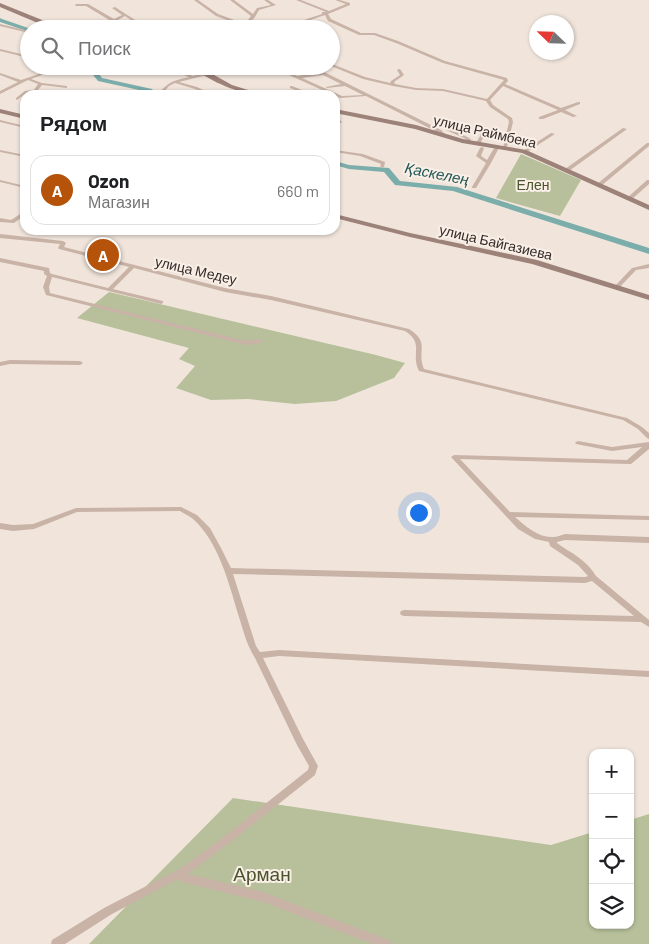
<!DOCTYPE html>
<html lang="ru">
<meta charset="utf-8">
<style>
:root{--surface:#fff;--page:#f6f6f6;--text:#202124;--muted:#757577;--line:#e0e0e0;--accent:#b45309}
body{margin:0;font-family:Barlow,sans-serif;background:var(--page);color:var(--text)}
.controls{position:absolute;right:15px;bottom:15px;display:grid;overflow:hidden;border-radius:10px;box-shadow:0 1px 4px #0004}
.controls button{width:45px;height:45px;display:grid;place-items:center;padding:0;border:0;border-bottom:1px solid var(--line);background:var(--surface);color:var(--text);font:25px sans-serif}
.compass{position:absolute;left:529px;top:15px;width:45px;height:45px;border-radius:50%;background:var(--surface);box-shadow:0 1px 4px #0004;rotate:293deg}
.you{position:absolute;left:418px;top:512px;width:18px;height:18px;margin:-12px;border:4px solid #fff;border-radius:50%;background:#1a73e8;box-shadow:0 0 0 8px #1a73e833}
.badge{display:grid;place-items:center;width:32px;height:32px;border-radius:50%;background:var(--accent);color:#fff;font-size:16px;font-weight:700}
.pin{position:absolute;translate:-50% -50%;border:2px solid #fff;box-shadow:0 1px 5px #0006}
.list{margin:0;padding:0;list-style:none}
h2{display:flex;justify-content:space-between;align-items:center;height:65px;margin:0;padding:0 20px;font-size:21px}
h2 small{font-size:16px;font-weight:400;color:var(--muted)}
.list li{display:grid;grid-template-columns:32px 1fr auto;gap:15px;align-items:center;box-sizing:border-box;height:70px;margin:0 10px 10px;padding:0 10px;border:1px solid var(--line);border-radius:15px}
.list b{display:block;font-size:19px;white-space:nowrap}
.list p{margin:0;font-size:16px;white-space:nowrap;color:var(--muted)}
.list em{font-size:16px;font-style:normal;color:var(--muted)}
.icon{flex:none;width:28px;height:28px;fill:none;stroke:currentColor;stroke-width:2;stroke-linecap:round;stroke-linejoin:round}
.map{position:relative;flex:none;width:649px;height:944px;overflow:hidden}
.search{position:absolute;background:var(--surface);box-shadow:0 1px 4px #0004;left:20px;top:20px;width:320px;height:55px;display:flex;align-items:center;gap:12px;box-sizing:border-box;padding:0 18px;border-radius:28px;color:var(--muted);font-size:19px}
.panel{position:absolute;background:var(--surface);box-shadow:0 1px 4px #0004;left:20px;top:90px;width:320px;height:145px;border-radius:15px}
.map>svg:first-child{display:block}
.green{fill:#b7c09b}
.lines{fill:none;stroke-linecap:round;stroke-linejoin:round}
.river{fill:#7badaa;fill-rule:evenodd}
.street{fill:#c9b3a7;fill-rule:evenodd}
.secondary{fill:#9c8279;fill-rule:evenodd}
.labels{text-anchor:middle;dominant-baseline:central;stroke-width:4;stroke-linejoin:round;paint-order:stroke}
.far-street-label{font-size:14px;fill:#352b28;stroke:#f9efe7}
.far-park-label{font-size:14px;fill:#49532c;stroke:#f9efe7}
.far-water-label{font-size:15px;font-style:italic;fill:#1e5654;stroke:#f9efe7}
.near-park-label{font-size:19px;fill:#49532c;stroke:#f9efe7}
</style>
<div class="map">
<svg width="649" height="944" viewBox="0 0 649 944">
<rect width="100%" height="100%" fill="#f1e5db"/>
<g class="green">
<path d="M521,154L581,180L560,216L496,198Z"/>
<path d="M109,292L376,355L405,363L394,378L336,401L295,404L248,399L211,400L176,388L195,366L179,359L189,348L77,318Z"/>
<path d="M233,798L551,845L593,832V925H630V820L649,814V944H89Z"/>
</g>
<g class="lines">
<g class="river">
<path d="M0,18L2,19L31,29L27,31L0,22Z"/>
<path d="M86,66H93L102,78L152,89L157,95H150L148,92L98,81Z"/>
<path d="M335,161L349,165L389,168L400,181L457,187L649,248V254L453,191L395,185L384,172L349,169L335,165Z"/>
</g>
<g class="street">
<path d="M194,0H198L218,14L245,24L251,16L230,0H234L253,14L257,8L271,5L264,0H268L276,5L259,10L255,17L246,27L216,16Z"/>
<path d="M296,0H301L329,11L346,4L335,0H340L350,3V5L328,14L331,19L361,33H375L398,41L445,61L507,78L508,81L505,84L561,108L578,102H580V104L565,110L577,116L573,117L561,112L543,119H539V117L558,110L503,86L490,100L493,105L512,118L513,122L507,147L503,148L509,122L508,119L490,107L486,101L443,91L416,90L393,86L363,79L331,66V64H332L365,77L390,83L391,81L400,75L397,70L399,69H400L404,75L394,82L395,84L416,88L443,89L487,99L504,80L443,63L396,43L374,35H359L328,21L325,15L284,29H277L322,14V12H326Z"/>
<path d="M76,4H88L114,19L122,15L112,8L115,7L149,29H144L125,16L116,21L129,29H124L86,6H75Z"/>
<path d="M0,24L29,31V33L0,26Z"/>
<path d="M0,49L29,56V58L0,51Z"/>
<path d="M48,66H52L56,70L31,79L42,83L67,86V88L42,85L38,90L50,95C43,95 34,90 27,93C22,95 20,99 16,100V98L25,91L34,90L38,84L28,80L0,94V91L18,82L0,75V73L21,80L51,70Z"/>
<path d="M161,66H167L191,75L192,76L207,73V75L179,82L197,87L213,95H208L195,89L175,83L169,86L164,92L166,95H162L160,92C169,81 176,80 189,77Z"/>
<path d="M241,66H246L256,72L253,73Z"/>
<path d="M277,66H282L297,76L319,73L306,66H312L441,130L446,135L442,136L437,132L366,96L340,98L291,76ZM323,75L341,84L326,87L327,88L345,86L363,95L342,96L302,78Z"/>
<path d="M290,86H292L314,95H308L290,88Z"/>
<path d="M335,115L342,122L335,127V124L338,122L335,119Z"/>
<path d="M0,120L25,126V128L0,122Z"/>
<path d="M479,125L483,126L484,136L480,144H478L476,143L480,136Z"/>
<path d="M446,128H450L471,139L469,143H465V142L466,139L446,130Z"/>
<path d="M623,128L627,129L569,171H565V169Z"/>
<path d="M551,133L555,134L527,152L523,151Z"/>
<path d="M647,143H649V146L601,186H597V184Z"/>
<path d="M496,145L500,146L491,163L476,188H472V187L486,163L476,156L480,148L482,147L484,148L481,156L487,160Z"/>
<path d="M0,150L25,155V157L0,152Z"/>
<path d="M335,150L363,154L385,162L384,167L380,168L381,164L360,156L335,152Z"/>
<path d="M0,180L25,186V188L0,182Z"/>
<path d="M647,180H649V184L631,200H627V198Z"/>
<path d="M25,211V215L14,223L0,222V218L11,220Z"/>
<path d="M0,234L63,241L66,243L64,247L225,288L271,296L409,329C431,343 416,351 424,369L627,418L642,427L649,433V439L647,438L638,429L623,420L419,371C410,354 425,344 405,331L271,300L225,292L134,268L113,289L163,301V303L161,304L52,277L49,287L50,293L246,341L260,339L263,341L260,343L246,345L46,295L43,287L47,276L44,274V271L0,262V258L49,268L50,273L52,274L108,288L129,267L59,249L58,248L60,244L0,238Z"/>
<path d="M649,264V268L636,270L618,289H614L613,288L632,268Z"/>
<path d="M10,360L80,361L83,363L80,365L10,364L0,366V362Z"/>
<path d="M578,441L612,447L649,442V449L631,464H629L460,459L510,512L649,516V520L515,517C525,526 539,538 553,537C557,537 561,535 565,534L649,537V543L565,540L557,542V543C571,553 587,560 596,576L649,620V627L641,622L404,616L401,615L400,613L401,611L404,610L634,616L592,581L585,583L233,574L256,646L260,652L279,650L649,671V677L279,656L263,658L303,739L318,766L315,775L227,845L188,874L263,892L386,939L390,940L391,944H373L263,902L182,882L178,879L112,914L65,944H51L52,940L104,908L181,868L221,839L308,770L309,766L297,745L255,658C246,644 243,629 238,614C229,583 218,541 193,519C190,516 184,514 180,511L77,512L34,529L13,531L0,529V523L13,525L33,524L76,508L181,507L197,515L210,528L221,548L231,568L585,577L588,576L578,565L550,546L549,542L535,539L518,529L451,457L454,455L627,460L642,447L612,451L576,444L575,443L576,442Z"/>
</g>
<g class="secondary">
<path d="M0,3L52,24L59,29H52L0,7Z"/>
<path d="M190,66H198L232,85L264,95C239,95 210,81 190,66Z"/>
<path d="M0,109L25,115V119L0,113Z"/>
<path d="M335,109L416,125L463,139L526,150L649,205V210L522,153L462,143L415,129L335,113Z"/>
<path d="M335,214L410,233L537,260L649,295V300L532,264L410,237L335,218Z"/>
</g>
</g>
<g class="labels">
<g class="far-street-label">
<text transform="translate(485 131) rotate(13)">улица Раймбека</text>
<text transform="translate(496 242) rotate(13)">улица Байгазиева</text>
<text transform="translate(196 270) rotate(13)">улица Медеу</text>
</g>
<g class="far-park-label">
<text x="533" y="184">Елен</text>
</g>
<g class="far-water-label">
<text transform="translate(437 173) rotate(11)">Қаскелең</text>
</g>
<g class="near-park-label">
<text x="262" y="873">Арман</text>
</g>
</g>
</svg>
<div class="controls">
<button>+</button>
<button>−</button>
<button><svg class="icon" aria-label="locate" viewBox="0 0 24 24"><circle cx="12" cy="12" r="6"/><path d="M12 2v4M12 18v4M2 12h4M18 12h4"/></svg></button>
<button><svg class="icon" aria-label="layers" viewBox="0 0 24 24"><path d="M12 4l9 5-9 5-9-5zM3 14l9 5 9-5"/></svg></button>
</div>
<svg class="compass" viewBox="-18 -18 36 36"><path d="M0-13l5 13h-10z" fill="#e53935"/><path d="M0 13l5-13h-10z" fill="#757577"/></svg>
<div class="you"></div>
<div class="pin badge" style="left:103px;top:255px">A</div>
<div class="search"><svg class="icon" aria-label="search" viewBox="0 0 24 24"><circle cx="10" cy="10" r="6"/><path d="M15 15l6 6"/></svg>Поиск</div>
<section class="panel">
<h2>Рядом<small></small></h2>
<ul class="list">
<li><span class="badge">A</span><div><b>Ozon</b><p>Магазин</p></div><em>660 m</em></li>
</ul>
</section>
</div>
